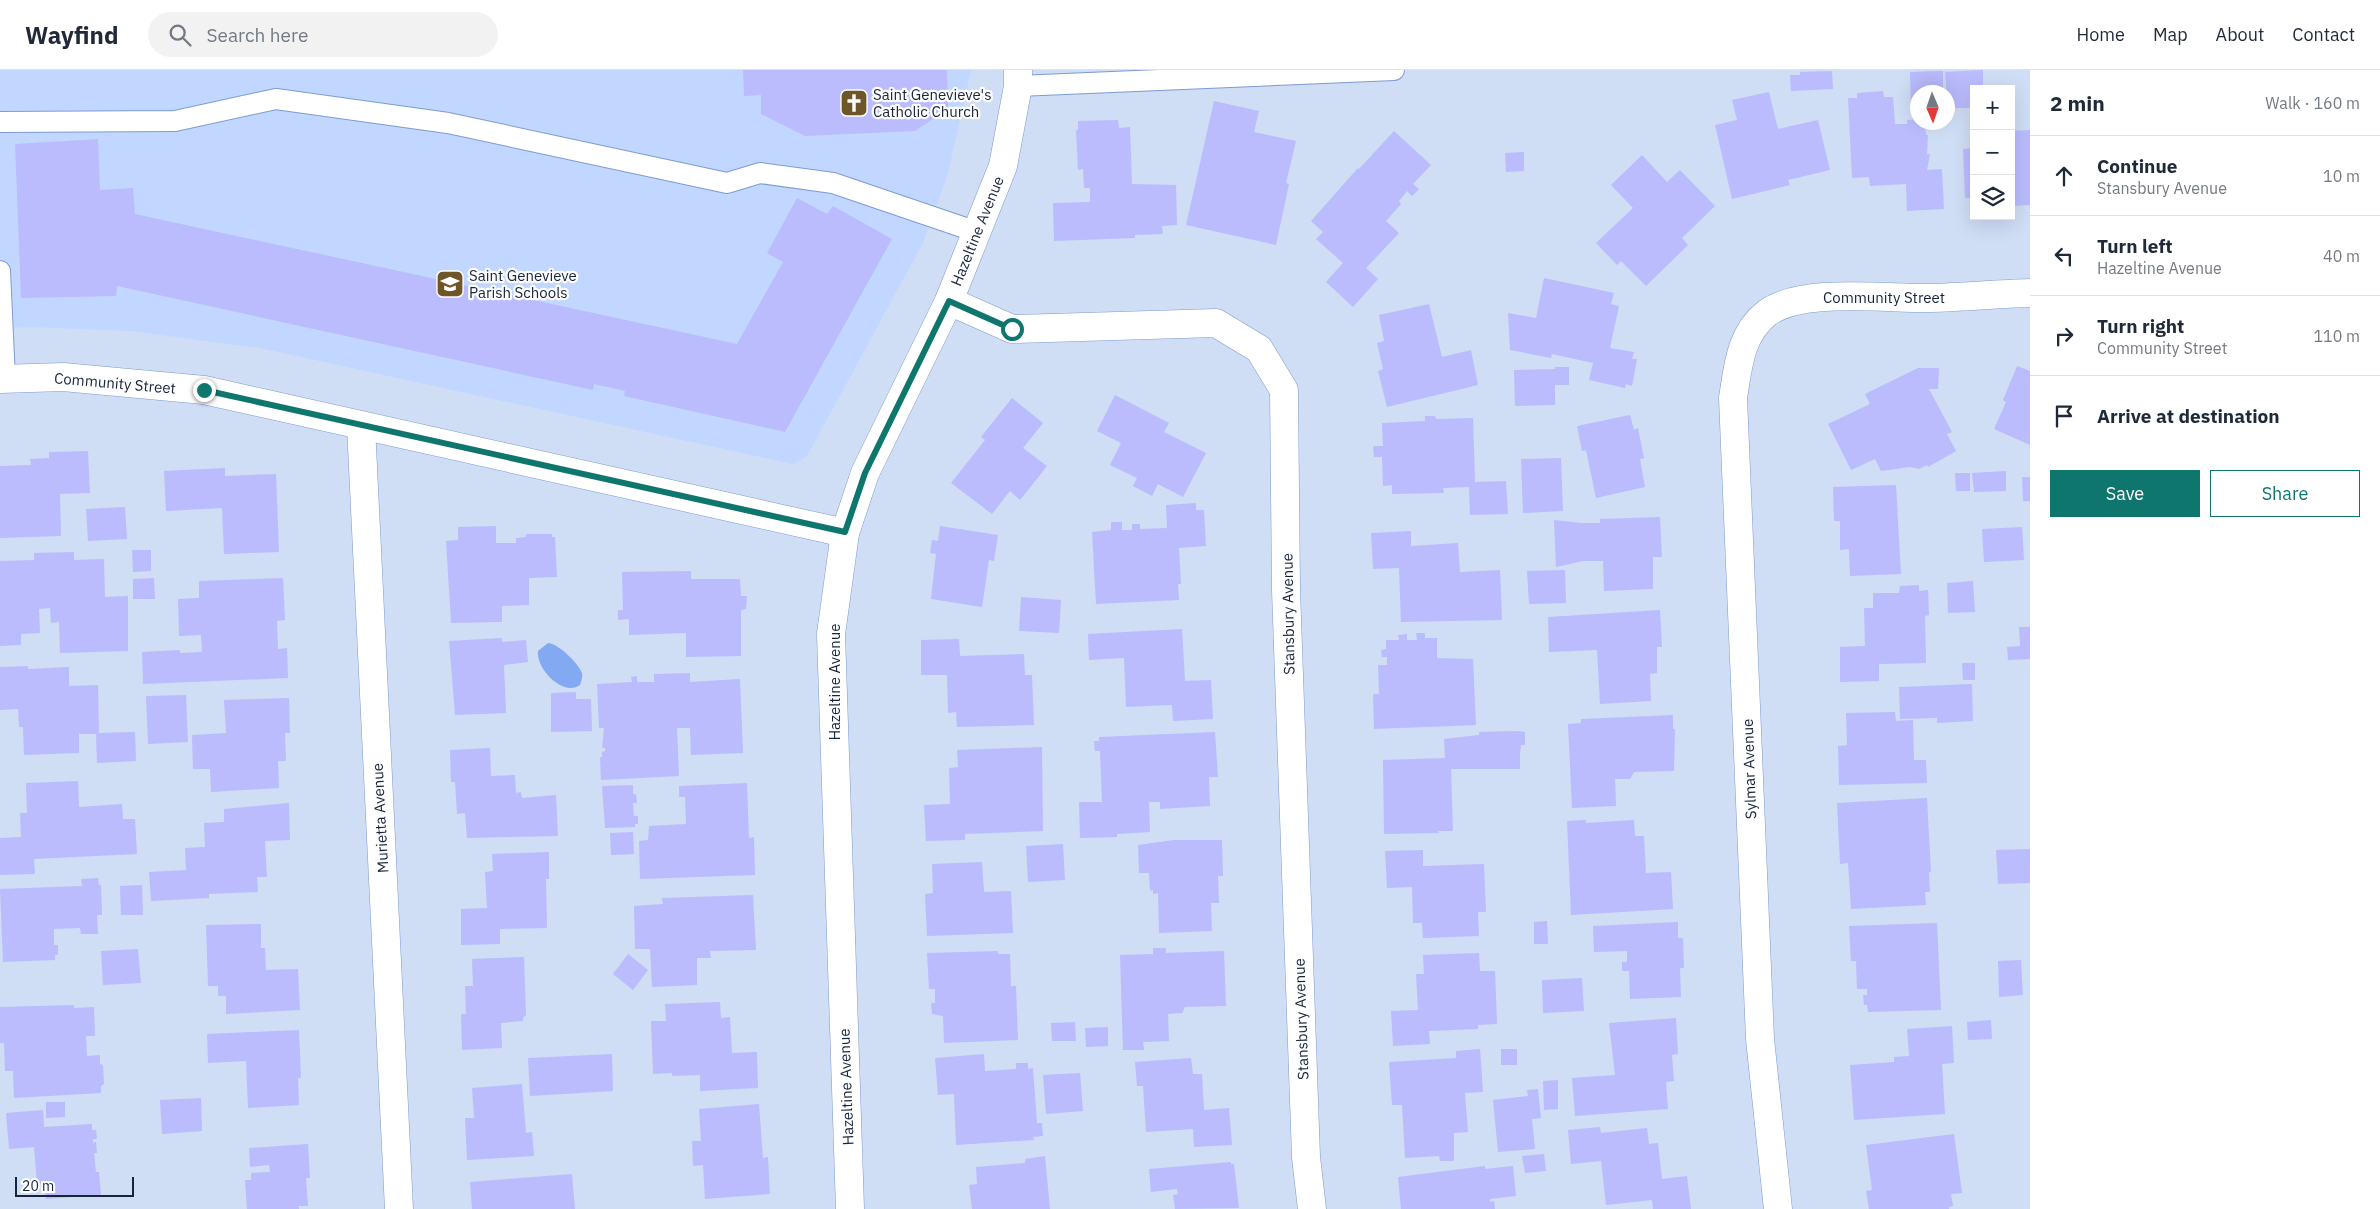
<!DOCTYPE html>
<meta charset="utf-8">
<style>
:root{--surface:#fff;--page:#f2f2f3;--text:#1f2937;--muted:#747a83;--line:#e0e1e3;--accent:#0f766e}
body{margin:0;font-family:"IBM Plex Sans",sans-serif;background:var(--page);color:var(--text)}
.controls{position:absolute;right:15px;top:15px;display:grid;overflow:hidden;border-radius:0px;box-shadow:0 5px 20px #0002}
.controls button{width:45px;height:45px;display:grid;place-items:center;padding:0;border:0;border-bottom:1px solid var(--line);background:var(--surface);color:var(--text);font:25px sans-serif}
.compass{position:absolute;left:1910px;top:15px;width:45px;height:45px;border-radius:50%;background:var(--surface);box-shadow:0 5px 20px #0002;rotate:178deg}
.scale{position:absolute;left:15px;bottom:12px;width:119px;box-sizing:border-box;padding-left:5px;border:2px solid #18243a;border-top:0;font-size:14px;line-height:18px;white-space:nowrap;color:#18243a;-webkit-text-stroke:4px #fdfdfd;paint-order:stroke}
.stop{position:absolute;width:15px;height:15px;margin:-11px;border:4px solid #0f766e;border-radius:50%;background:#fff}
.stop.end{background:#0f766e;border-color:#fff;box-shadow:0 1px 5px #0008}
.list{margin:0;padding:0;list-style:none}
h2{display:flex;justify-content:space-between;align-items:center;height:65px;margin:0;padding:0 20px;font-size:21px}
h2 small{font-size:16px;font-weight:400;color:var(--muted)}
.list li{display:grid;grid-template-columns:32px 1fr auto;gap:15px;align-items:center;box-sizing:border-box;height:80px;padding:0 20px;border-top:1px solid var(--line)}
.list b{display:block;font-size:19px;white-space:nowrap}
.list p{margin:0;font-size:16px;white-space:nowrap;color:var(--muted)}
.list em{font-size:16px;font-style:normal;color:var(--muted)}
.actions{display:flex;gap:10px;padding:15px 20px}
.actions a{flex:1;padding:11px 0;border:1px solid var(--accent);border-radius:0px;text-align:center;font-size:18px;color:var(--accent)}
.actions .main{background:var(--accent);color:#fff}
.icon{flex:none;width:28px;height:28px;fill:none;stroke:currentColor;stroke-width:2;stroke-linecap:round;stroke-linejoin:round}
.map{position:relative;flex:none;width:2030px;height:1139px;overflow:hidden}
header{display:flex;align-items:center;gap:30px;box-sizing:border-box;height:70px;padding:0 25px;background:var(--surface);border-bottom:1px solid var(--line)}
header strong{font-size:24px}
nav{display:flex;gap:28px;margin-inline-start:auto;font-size:18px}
.search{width:350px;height:45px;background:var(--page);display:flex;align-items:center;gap:12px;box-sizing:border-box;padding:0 18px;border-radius:28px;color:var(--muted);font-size:19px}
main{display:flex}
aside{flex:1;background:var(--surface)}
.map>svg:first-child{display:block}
.built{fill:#c1d7ff}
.water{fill:#82a9f2}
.building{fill:#babcfe}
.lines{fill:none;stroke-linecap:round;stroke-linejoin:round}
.lane-casing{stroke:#7d9bd5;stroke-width:22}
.street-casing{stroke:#7d9bd5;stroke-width:29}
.secondary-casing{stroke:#7d9bd5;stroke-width:29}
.lane{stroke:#fff;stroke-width:20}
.street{stroke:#fff;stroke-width:28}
.secondary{stroke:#fff;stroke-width:28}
.route{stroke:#0f766e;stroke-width:6}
.labels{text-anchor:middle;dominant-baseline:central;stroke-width:4.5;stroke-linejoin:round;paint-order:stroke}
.poi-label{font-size:15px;fill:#18243a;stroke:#fdfdfd;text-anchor:start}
.street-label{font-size:15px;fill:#18243a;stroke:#fdfdfd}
</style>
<header>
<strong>Wayfind</strong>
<div class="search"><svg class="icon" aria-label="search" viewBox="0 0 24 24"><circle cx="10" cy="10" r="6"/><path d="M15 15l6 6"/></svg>Search here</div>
<nav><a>Home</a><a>Map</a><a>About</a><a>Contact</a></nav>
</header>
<main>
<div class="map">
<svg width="2030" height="1139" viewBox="0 0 2030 1139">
<rect width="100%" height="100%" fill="#cfddf5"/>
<path class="built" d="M0,0H971L948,103L924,171L807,386L793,394L260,278L131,261L35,257L0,258Z"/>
<path class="water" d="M548,573C558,573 579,594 582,603C583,607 581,611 580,615C563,627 536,599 538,581Z"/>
<g class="building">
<path d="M743,0H947L948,39L915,61L805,66L761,44V25L744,26Z"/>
<path d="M1983,0V19H1974V38H1948L1945,2Z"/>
<path d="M1832,1L1833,19L1791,21L1790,5H1800V2Z"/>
<path d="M1943,1V22H1918V36H1911L1910,2Z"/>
<path d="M1883,21L1884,27H1893L1895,54H1907V50L1917,49V53H1925L1926,65H1928L1927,84H1930L1927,100L1942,99L1944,139L1907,141L1906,114L1870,116L1869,107L1852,108L1848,28H1857V23Z"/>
<path d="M1769,22L1778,59L1818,50L1830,100L1788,110L1790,115L1732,129L1715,55L1737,50L1732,30Z"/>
<path d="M1214,31L1259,41L1254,62L1296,71L1286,113L1289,114L1276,175L1186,155Z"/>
<path d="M1118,50L1119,58L1130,57L1132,114L1176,115L1177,155L1162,156L1163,164L1135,165V168L1054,171L1053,133L1090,132V118H1084L1083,99L1078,100L1076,60H1078V51Z"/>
<path d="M2030,60V135L2011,136V61Z"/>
<path d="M1394,61L1431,95L1413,114L1419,119L1412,126L1407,121L1399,131L1401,134L1386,151L1399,163L1366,198L1378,209L1353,237L1326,212L1343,193L1316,169L1323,162L1311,151L1358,98L1359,99Z"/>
<path d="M98,69L100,120L133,118L135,144L737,274L783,192L767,183L797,128L827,144L833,136L892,169L785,362L624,326L625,321L594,314L593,320L117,216L116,226L21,228L15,74Z"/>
<path d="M1974,78V128H1965L1963,79Z"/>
<path d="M1524,82V101L1506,102L1505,83Z"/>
<path d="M1642,85L1667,112L1680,100L1715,136L1682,168L1688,175L1646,216L1621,191L1617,195L1596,173L1633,138L1611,115Z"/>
<path d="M1544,208L1614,223L1611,234L1619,236L1610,278L1634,282L1632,289H1637L1632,316L1626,314L1625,318L1589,310L1593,293L1552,284L1551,288L1510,280L1508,243L1536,248Z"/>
<path d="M1429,234L1442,287L1471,280L1478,315L1387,337L1378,301L1383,299L1377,273L1384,271L1379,245Z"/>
<path d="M2017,296L2030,301V375L1994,359L2006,332L2003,330Z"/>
<path d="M1555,297H1569V315H1555V335L1515,336L1514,300L1555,299Z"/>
<path d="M1918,298H1939L1938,319H1929L1952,362L1947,364L1956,381L1928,397L1927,395L1919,399L1910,397L1881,401L1875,389L1851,400L1828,354L1870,334L1865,324Z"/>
<path d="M1115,325L1169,353L1164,362L1206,383L1183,427L1158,414L1152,426L1133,416L1137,408L1110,395L1121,373L1097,361Z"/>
<path d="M1012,328L1043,353L1023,378L1047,396L1020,430L1010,421L992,444L951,413L985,370L981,367Z"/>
<path d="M1630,345L1634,360L1638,358L1644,388L1640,389L1645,417L1596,428L1586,380L1582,381L1577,356Z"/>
<path d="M1425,346H1435L1436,349L1473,348L1475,412L1506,411L1508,444L1470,445L1469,417L1443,418L1444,423L1392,424V415L1383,416L1382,387H1374L1373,376H1383L1382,353L1425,351Z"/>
<path d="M88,381L90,423L60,424L61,466L0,468V396L31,395L30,389L49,388V382Z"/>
<path d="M1561,388L1563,441L1523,443L1521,389Z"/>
<path d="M225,398V406L276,404L279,482L224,484L222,438L166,441L164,401Z"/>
<path d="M2006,401V421L1974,422L1972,403Z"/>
<path d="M1955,403H1970V421H1956Z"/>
<path d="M2022,407H2030V431H2023Z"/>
<path d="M1896,415L1901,504L1850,506L1849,479L1840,480V451H1834L1833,417Z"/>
<path d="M1196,433V440H1204L1206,476L1179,478L1181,514H1178L1179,530L1096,534L1092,462L1111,460V452H1122V460H1132V454H1140V459L1167,458L1166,435Z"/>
<path d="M125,437L127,469L88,471L86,439Z"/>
<path d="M1660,447L1662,487H1653V519L1604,521L1603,491H1583L1556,497L1554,450L1581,453H1600V449Z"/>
<path d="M496,456V473H516V468L526,467V464H552V467H555L557,507L529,508V535L502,536V552L451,553L446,471L458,470V457Z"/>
<path d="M940,456L998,465L994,491L989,490L982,537L931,529L936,484L930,483L932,470L938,471Z"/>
<path d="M2022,457L2024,490L1984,492L1982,459Z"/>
<path d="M1411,461V476L1458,473L1460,502L1500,500L1502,550L1401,552L1399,498L1373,499L1371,463Z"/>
<path d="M132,480H151V501L133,502Z"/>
<path d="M74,482V490L104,489L105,527L128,526V581L60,583L59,552L51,553L50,538L39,539L40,563L21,564V575L0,576V491L34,490V483Z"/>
<path d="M1565,500L1566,533L1529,534L1527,501Z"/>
<path d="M691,501V509H740L741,526H747L746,539L741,540V586L686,587V563L629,565V549L618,550V540H623L622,502Z"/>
<path d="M154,508L155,529H133V509Z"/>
<path d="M283,508L285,550L277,551L278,579L287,578L288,608L143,614L142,582L180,580V583L202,582L201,565L179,566L178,529L199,528V511Z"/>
<path d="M1973,511L1975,542L1948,543L1947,513Z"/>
<path d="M1919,515V521L1928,520L1929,545L1925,546L1926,593L1879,594V611L1840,612V577L1865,576L1864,538H1873V523H1899L1900,516Z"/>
<path d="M1021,527L1061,530L1059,563L1019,561Z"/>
<path d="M1660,540L1662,577H1657V603L1650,604L1651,631L1600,634L1597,580L1549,582L1548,547Z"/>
<path d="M2019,557H2030V589L2008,590L2007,577L2020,576Z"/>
<path d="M1182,559L1185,611L1211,610L1213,649L1173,651L1172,635L1126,637L1124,588L1089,590L1088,564Z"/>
<path d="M1416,563H1425V568H1437V588L1473,589L1476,655L1374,659L1373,624H1379L1378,595H1387V587H1382L1381,580L1386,579V570H1399L1398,565L1407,564V570H1417Z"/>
<path d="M502,568V572L526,570L528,592L504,595L506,643L455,645L449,571Z"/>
<path d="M959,569L960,586L1024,584L1025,605H1032L1034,655L957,657L956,642L948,643L947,605H921V570Z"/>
<path d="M1962,593H1975V610H1963Z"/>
<path d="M28,596V599L69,597V616L98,615L99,663L135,662L136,691L97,693L96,664H79V683L24,685L23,657H19L18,639L0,640V597Z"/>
<path d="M690,603V612L740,609L743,683L691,685L690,658H677L679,706L601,710L600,687H602V682L605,681V678H602L604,658H599L597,614L632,612L631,607L637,606V612H654V604Z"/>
<path d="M1972,614L1973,651L1937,653V648L1900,649L1899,617Z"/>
<path d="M576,622V629H591L592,661L551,662V623Z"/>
<path d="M186,625L188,672L148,674L146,626Z"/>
<path d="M289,628L290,663H285L286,691H278L279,718L211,722L210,699H193L192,665L226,663L224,630Z"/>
<path d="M1895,642L1896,651L1913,650L1914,690H1926L1927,713L1839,715L1838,676L1847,675L1846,643Z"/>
<path d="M1673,645V659H1675L1674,701L1634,702L1630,709H1615L1616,736L1572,738L1568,654L1581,653V649Z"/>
<path d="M1518,661L1525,662V675H1521L1520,684V699H1451L1453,761H1438L1439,763L1384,764L1383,690L1445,688L1444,669L1479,665V662Z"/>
<path d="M1215,662L1218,707H1209L1210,736L1160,739V732H1149L1150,762L1117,764V767L1080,768L1079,732H1102L1100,681H1095L1094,671H1099V667Z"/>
<path d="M1042,677L1043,761L965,764V770L926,771L924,735L950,734L949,698L958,697L957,680Z"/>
<path d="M490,678L491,706L515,705L516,723L521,722L522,728L556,725L558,766L467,768L465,743L457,744L455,712H451L450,680Z"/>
<path d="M78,711L79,737L122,734L123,749H135L137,784L34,789L35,804L0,805V768L21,767L20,743H27L26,713Z"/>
<path d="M747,713L749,768L754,767L755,805L640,809L639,771L648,770L649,756L686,754L685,727H679V716Z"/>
<path d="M633,715V724H636L637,733H633L634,746H638V754H635V757L605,758L602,716Z"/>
<path d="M1927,728L1931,802H1929L1930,822H1925L1926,835L1851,839L1848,793L1840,794L1837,733Z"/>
<path d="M289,733L290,770L265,771L267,807H257L258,822L209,824V828L151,831L149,802L186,800L185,778L205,777L204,753L224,752V739Z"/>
<path d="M1586,750V753L1634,750L1635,766H1644L1646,803L1671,802L1673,839L1571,845L1567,751Z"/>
<path d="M633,762L634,784L611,785L610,763Z"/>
<path d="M1174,770H1222L1223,806H1218L1219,833H1211L1212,861L1159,863L1158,823L1153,824V820L1150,821L1149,803H1139L1138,775Z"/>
<path d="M1063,774L1065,810L1028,812L1026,776Z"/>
<path d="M2030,779V813L1998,814L1996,780Z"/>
<path d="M1423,780V796L1484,794L1486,842H1478L1479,866L1423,868L1422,853H1413L1412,817L1387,818L1385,781Z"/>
<path d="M549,782V809H546L547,858L500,859V874L461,875V839L487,838L485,802L493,801L492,784Z"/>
<path d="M982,792L984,822L1011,821L1013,863L927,866L925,824L933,823L932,794Z"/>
<path d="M98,808L99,815H101L102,845H97L98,864H81L80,858L54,859V875H58V885H55V890L3,892L0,819L82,816L81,809Z"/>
<path d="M142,815L143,845H121L120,816Z"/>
<path d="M753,825L756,880L710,881L711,888H697V915L652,917L650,879H635L634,836L663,834L662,828Z"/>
<path d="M1547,851L1548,874H1534V852Z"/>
<path d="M1678,852V868H1683L1684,898H1680L1681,927L1630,929L1629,901H1622V892H1627V881L1594,882L1593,856Z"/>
<path d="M1937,853L1941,940L1868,942L1867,935H1864L1863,925H1867V919H1857L1856,891H1851L1849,856Z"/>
<path d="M261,854V878H265L266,900L298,899L300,940L226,944V926H218V916H208L206,855Z"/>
<path d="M1153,878H1166V883L1224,881L1226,936L1185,937L1182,943L1168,944L1169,971L1143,972L1144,980H1123L1120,885L1153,884Z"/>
<path d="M138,879L141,913L103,915L101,881Z"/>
<path d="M998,881V884H1010L1011,916H1016L1018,970L944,973L943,946L932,944L931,933H935V919H929L927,883Z"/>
<path d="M1479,883L1480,901H1495L1497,954L1478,955V959L1429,961L1430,974L1393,976L1391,941L1418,940L1416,904H1424L1423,885Z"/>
<path d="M628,884L648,900L633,920L613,904Z"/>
<path d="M524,887L526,946L523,947V951L501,953L502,978L462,980L461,944H466L465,916H473L472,889Z"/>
<path d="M2021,890L2023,925L1999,927L1998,891Z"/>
<path d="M1582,908L1584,941L1543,943L1542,910Z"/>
<path d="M720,932L721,948L730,947L732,983L757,982L758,1018L700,1021V1005L672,1006V1003L653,1004L651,951H666L665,934Z"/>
<path d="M74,935V938L94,937L95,966H86L87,986L100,985V994L103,995L104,1014L101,1016V1023L14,1028L13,1001H5L4,973H0V937Z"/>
<path d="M1676,948L1678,984L1672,985L1674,1011L1666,1012L1668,1039L1575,1046L1572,1008L1615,1005L1609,953Z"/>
<path d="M1991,950L1992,969L1968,970L1967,952Z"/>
<path d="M1075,952L1076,971H1052L1051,953Z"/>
<path d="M1952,956L1954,993L1942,994L1945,1044L1854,1050L1850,995L1894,992V987L1909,986L1907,959Z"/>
<path d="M1108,957V976L1086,977L1085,958Z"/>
<path d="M299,960L301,1008H298L299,1035L248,1038L246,991L208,993L207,964Z"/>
<path d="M1480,979L1483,1022L1465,1023L1468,1062L1454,1063V1091H1440L1439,1086L1405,1088L1402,1035H1392L1389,992L1456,988V981Z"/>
<rect x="1501" y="979" width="16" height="16"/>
<path d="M612,984L613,1021L530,1026L528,988Z"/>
<path d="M984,984L985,1001L1016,999V993H1028V999L1033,998L1037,1053H1042L1043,1066L1033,1067L1034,1070L956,1075L954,1024L938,1025L935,988Z"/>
<path d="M1191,988L1193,1004H1202L1204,1040L1229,1038L1232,1075L1194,1077L1193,1059L1146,1062L1143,1016H1137L1135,992Z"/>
<path d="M1080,1003L1083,1041L1046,1044L1043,1005Z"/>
<path d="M1558,1010V1039L1544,1040L1543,1011Z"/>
<path d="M522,1014L526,1063L532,1062L534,1086L467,1090L465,1048H474L472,1018Z"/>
<path d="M1538,1019L1541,1048L1532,1049L1535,1079L1498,1082L1493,1030L1528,1026L1527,1020Z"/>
<path d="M201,1028L202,1061L162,1064L160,1030Z"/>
<path d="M46,1032H65V1047L46,1048Z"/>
<path d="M759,1034L763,1088L768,1087L770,1124L705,1129L703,1095L693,1096L692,1071H701L699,1039Z"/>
<path d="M43,1040L44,1057L92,1054V1060H96L97,1069H93V1073L96,1072L97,1083H94L96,1102H99L101,1125L46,1129L44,1114H37L34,1077L9,1079L6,1043Z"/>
<path d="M1600,1057L1601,1063L1647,1058L1649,1074L1658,1073L1662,1109L1687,1106L1691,1139H1653L1652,1130L1606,1135L1601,1091L1571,1094L1568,1060Z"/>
<path d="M1954,1064L1962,1123L1951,1124L1953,1136L1949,1137V1139H1869L1866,1121L1872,1120L1866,1075Z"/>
<path d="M308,1074L310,1108H306L308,1136H299V1139H247L245,1110H251V1103L270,1102L269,1095L250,1097L249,1078Z"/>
<path d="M1544,1084L1546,1101L1525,1103L1522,1086Z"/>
<path d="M1045,1086L1050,1139H972L969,1115L977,1114L976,1097L1025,1093V1089Z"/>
<path d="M1231,1092V1094H1234L1239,1138L1175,1139L1173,1125L1178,1124L1177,1119L1151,1122L1149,1099Z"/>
<path d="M1485,1096V1099L1513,1096L1516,1126L1490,1129V1132L1494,1131L1495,1139H1401L1398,1107Z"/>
<path d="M572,1104L575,1139H472L470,1112Z"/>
</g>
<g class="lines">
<defs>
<g id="lane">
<path d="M1018,16L1394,0"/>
<path d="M0,52L175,51L276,29L448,53L727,113L760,103L833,113L977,162"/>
<path d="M0,201L5,309"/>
</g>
<g id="street">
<path d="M949,231L1012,259L1216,253L1259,279L1284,320L1286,520L1306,1087L1312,1139"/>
<path d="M0,309L63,307L204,320L845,463"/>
<path d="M361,356L399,1139"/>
<path d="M1778,1139L1760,969L1733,328C1738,297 1740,264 1767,243C1802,217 1888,229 1931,228C1964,227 1997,224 2030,223"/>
</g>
<path id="secondary" d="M850,1139L831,564L845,463L865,403L949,231L1003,96L1018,16V0"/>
</defs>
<use href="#lane" class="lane-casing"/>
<use href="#street" class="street-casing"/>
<use href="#secondary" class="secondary-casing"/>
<use href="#lane" class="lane"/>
<use href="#street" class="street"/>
<use href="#secondary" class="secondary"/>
</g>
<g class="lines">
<path class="route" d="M204,320L845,462L865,403L949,231L1012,259"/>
</g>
<defs>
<symbol id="church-square" viewBox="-11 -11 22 22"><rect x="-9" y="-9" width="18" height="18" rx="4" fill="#6e5627" stroke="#fdfdfd"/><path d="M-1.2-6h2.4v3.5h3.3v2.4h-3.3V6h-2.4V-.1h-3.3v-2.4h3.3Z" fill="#fff"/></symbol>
<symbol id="school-square" viewBox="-11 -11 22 22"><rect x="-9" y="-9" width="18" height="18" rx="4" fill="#6e5627" stroke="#fdfdfd"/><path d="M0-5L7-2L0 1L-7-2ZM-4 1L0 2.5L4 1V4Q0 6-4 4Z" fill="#fff"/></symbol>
</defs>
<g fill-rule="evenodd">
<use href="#church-square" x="838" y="17" width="32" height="32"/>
<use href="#school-square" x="434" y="198" width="32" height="32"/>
</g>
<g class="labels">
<g class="poi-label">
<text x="873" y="24">Saint Genevieve's<tspan x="873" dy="17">Catholic Church</tspan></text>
<text x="469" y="205">Saint Genevieve<tspan x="469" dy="17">Parish Schools</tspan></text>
</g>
<g class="street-label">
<text transform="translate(977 161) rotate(-68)">Hazeltine Avenue</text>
<text x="1884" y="227">Community Street</text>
<text transform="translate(115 313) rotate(5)">Community Street</text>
<text transform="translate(1288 544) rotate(-91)">Stansbury Avenue</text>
<text transform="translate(834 612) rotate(-90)">Hazeltine Avenue</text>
<text transform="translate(1749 699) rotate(-92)">Sylmar Avenue</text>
<text transform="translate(380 748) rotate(-93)">Murietta Avenue</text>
<text transform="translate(1301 949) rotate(-92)">Stansbury Avenue</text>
<text transform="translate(846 1017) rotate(-92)">Hazeltine Avenue</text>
</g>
</g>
</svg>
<div class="controls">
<button>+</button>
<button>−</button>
<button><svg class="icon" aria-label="layers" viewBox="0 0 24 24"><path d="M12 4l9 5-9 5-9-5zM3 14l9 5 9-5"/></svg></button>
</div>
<svg class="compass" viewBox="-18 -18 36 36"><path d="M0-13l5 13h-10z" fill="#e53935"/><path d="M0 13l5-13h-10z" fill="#747a83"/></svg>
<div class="scale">20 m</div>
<div class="stop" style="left:1012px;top:259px"></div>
<div class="stop end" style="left:204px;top:320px"></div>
</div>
<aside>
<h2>2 min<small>Walk · 160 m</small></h2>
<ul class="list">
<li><svg class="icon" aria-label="ahead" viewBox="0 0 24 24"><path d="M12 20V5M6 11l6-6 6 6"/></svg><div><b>Continue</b><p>Stansbury Avenue</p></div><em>10 m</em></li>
<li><svg class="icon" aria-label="left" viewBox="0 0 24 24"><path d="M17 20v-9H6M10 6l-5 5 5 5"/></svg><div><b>Turn left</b><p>Hazeltine Avenue</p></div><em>40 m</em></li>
<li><svg class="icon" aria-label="right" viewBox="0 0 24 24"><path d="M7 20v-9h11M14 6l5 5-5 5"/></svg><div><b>Turn right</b><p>Community Street</p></div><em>110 m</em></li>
<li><svg class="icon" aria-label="arrive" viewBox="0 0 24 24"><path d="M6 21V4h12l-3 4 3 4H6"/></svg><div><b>Arrive at destination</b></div></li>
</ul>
<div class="actions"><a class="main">Save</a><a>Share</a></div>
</aside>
</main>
